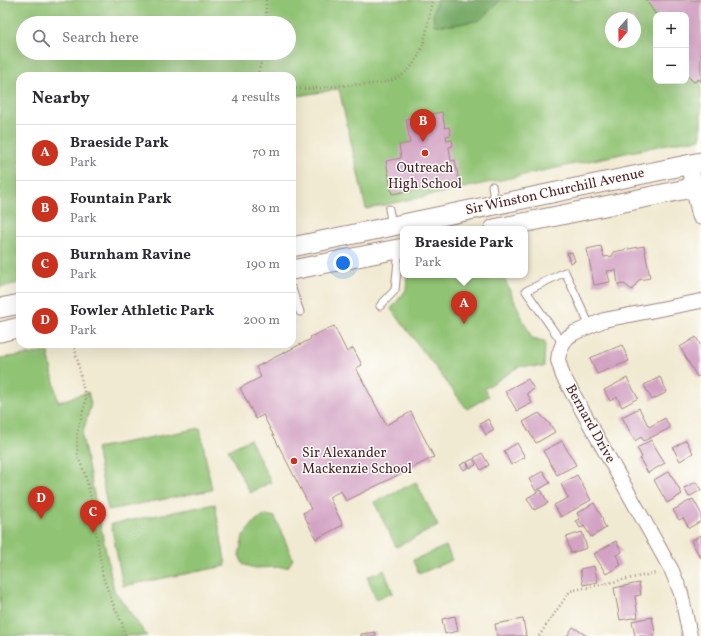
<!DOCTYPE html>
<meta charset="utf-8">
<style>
:root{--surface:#fff;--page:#f7f7f7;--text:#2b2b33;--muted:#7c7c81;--line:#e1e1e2;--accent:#c8321e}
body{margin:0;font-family:Vollkorn,serif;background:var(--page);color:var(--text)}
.controls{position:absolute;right:12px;top:12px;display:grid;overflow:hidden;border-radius:8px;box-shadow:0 4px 16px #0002}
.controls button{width:36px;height:36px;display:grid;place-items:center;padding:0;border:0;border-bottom:1px solid var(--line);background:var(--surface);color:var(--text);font:20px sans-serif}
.compass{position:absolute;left:605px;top:12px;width:36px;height:36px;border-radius:50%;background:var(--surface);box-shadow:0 4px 16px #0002;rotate:200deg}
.you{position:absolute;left:343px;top:263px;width:14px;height:14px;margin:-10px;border:3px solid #fff;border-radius:50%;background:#1a73e8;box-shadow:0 0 0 6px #1a73e833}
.badge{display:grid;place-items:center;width:26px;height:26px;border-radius:50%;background:var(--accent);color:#fff;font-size:13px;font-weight:700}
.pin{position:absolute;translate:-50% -33px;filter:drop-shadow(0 1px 2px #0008)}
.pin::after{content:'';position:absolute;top:21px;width:14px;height:12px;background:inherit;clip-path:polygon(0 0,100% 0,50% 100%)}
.popup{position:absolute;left:400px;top:226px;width:128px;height:52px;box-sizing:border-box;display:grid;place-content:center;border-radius:8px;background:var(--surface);filter:drop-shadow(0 1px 3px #0005);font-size:13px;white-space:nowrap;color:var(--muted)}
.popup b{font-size:15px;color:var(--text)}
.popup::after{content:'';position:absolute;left:50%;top:100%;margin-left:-8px;border:8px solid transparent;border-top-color:var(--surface)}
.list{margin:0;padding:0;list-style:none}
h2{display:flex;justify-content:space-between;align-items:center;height:52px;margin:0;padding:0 16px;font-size:17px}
h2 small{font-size:13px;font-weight:400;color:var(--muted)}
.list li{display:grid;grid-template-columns:26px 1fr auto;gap:12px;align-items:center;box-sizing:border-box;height:56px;padding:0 16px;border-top:1px solid var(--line)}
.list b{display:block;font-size:15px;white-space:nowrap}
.list p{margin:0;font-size:13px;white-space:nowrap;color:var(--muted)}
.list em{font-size:13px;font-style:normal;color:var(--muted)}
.icon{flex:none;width:22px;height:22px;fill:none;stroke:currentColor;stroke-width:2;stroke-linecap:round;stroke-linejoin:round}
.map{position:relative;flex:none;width:701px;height:636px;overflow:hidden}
.search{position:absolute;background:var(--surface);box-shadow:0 4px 16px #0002;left:16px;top:16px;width:280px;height:44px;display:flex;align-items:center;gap:10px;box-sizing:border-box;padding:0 14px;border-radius:22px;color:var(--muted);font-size:15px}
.panel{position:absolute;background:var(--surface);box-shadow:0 4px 16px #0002;left:16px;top:72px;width:280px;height:276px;border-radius:12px}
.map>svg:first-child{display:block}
.green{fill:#90c373;stroke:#6d714f;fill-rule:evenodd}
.forest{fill:#74a965;stroke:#5f6448}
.building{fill:#d3a3c4}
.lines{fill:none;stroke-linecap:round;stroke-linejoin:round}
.service-casing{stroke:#9e847e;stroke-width:9}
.minor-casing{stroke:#9e847e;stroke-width:16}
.tertiary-casing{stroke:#9e847e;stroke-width:19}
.secondary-casing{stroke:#9e847e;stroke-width:21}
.path{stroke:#9e847e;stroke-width:2.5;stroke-dasharray:1 3;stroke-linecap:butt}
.service{stroke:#fff;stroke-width:7}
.minor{stroke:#fff;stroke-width:14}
.tertiary{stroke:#fff;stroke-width:17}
.secondary{stroke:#fff;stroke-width:19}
.poi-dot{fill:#c8321e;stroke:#fdfcf7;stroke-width:1.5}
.labels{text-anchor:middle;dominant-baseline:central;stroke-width:3;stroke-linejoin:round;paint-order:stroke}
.poi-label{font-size:14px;fill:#4a1f2b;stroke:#fdfcf7}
.street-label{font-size:14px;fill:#4a1f2b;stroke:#fdfcf7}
</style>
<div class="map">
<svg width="701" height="636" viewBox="0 0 701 636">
<rect width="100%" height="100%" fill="#fdfcf7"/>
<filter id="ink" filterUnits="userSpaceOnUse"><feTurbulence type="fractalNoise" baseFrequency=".025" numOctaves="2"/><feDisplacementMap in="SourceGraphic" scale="8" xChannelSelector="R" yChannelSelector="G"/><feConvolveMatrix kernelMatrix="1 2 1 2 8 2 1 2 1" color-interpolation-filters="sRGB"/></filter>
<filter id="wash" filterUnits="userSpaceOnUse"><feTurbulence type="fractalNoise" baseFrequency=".012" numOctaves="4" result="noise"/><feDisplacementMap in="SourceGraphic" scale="16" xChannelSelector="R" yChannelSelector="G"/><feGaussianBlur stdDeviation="0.9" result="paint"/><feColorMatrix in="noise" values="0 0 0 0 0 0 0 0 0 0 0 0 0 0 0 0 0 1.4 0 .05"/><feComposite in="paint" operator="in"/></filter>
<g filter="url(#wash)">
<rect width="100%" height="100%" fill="#f1ead2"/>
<g class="green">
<path d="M0,0H701V139L677,142L366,209L339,89L292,97V76H20V283L0,287ZM656,15H686V81H656ZM611,18H635V42H611ZM23,23H289V53H23Z"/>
<path d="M407,275H503L504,278L532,339L545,342L544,367L520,366L484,389L489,396L467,409L391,309L406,290Z"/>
<path d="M48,352L58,402L88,392L91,404L82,436L114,590L147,636H0V358Z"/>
<path d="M200,428L212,490L108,510L96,448Z"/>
<path d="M250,439L271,482L250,493L228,450Z"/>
<path d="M416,482L438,526L396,547L374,502Z"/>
<path d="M215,504L226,566L123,586L111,524Z"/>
<path d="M266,515L275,517L293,559L288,567L252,568L243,564L239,555L243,536L256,520Z"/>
<path d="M446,546L452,560L419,574L413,560Z"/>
<path d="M384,570L393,593L376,599L367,577Z"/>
</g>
<path class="forest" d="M437,0H501L480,20L454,25H434L433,15Z"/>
<g id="blocks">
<g class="building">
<path d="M646,0H701V82L699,79L694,82L686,75V15H656Z"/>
<path d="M442,112L445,128L449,127L451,135L446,136L447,141L452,140L453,146L449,147L451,161L455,160L459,181L392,194L386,161L401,158L399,145L410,143L406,119Z"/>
<path d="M601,246L604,257L613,256V252L644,246L650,278L639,280L632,290L624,284L618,285L616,270L607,271L610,282L594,285L587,249Z"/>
<path d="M572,252L575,261L570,263L567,253Z"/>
<path d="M334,326L347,352L353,348L362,365L356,368L386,425L411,412L434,457L346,501L341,491L329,497L343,525L316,539L303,513L311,509L263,415L256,419L240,388L261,377L256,367L311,339L310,337Z"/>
<path d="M696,337L701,346V375L697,377L680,347Z"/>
<path d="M622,345L629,361L597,374L590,358Z"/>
<path d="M660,377L667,392L652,400L644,385Z"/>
<path d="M627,378L638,398L622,407L617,397L610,401L604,390Z"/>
<path d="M528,379L534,389L527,393L532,403L517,411L505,391Z"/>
<path d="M639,408L649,427L665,418L670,428L644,441L641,437L635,441L622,417Z"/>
<path d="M539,413L550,424L555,432L536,443L523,422Z"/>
<path d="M488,419L494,430L486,435L480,424Z"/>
<path d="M651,440L665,463L648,473L640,459L642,457L637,448Z"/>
<path d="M686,440L693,453L680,461L673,448Z"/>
<path d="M562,441L576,465L557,475L543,451Z"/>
<path d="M517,443L525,457L511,465L504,451Z"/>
<path d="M482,453L489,465L481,470L474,458Z"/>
<path d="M473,459L476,465L470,468L467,462Z"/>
<path d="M466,462L469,467L464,470L460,465Z"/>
<path d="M543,471L550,483L536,491L529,479Z"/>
<path d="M669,471L682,494L667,503L654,480Z"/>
<path d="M577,475L591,500L561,517L554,505L568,498L561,484Z"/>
<path d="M696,482L701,490L689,497L684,488Z"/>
<path d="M541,490L548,503L534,510L527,498Z"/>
<path d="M693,499L701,513V521L689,528L683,518L679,520L673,510Z"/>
<path d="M594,503L603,519L602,520L606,528L591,537L584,526L580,528L576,521L580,519L577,513Z"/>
<path d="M582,532L587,548L571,553L566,537Z"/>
<path d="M701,535V558L691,541Z"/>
<path d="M616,541L622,552L616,555L621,565L606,574L594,554Z"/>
<path d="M594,566L598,582L583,585L580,569Z"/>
<path d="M639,583L641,595L635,596L638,617L620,620L614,588Z"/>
<path d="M455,616L458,631L445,634L442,619Z"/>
<path d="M652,617L655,633H654L655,636H635L632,621Z"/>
<path d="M523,619L526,636H497L495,624Z"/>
<path d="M573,627L587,636H567Z"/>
<path d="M375,632L376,636H361V634Z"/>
</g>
</g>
</g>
<g filter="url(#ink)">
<use href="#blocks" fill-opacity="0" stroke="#9e847e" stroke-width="1"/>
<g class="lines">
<defs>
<g id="service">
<path d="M492,186L495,205"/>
<path d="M389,209L392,225"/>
<path d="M292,289L300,312"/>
<path d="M380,306L395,290L398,261V251"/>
<path d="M563,343L556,334L526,291L565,272L590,326"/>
</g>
<path id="minor" d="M690,636L681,593L672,571L563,376L558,360L559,354L563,343L568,337L574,333L604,320L701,301"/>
<path id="tertiary" d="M689,164L701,216"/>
<g id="secondary">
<path d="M494,229L701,186"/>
<path d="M292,247L701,162"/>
<path d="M292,270L403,248"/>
<path d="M0,308L20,304"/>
<path d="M0,332L20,327"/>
</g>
</defs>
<use href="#service" class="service-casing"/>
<use href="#minor" class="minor-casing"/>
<use href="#tertiary" class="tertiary-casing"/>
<use href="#secondary" class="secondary-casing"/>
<g class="path">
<path d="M266,0V23"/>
<path d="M257,76L259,70L263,53"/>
<path d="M292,88C311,91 328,86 347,85C360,84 376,85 389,81C425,70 426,31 432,0"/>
<path d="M74,344L86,401L77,433V445L78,457L85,474L91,498L103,577L113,604L122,623L125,636"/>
<path d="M539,636L570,591L656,573"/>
</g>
<use href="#service" class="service"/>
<use href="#minor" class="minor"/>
<use href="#tertiary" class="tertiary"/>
<use href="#secondary" class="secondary"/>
</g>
</g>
<g class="poi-dot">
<circle cx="425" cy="153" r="4"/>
<circle cx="294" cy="461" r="4"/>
</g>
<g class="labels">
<g class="poi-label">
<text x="425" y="168">Outreach<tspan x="425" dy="16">High School</tspan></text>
<text x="302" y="453" text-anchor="start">Sir Alexander<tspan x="302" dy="16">Mackenzie School</tspan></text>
</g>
<g class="street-label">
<text transform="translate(555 192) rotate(-12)">Sir Winston Churchill Avenue</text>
<text transform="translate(590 424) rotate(61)">Bernard Drive</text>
</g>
</g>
</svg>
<div class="controls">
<button>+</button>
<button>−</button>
</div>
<svg class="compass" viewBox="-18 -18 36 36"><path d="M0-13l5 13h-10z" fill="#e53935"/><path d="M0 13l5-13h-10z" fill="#7c7c81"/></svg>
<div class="you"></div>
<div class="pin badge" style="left:464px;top:324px">A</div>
<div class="popup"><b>Braeside Park</b>Park</div>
<div class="pin badge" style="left:423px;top:142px">B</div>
<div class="pin badge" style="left:93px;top:533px">C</div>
<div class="pin badge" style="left:41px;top:519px">D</div>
<div class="search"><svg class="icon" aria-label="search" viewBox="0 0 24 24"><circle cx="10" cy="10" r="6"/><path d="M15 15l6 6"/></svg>Search here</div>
<section class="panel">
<h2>Nearby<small>4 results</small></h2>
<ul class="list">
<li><span class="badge">A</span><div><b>Braeside Park</b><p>Park</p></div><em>70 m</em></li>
<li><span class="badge">B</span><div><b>Fountain Park</b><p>Park</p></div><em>80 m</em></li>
<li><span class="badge">C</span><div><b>Burnham Ravine</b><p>Park</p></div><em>190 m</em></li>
<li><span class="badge">D</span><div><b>Fowler Athletic Park</b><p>Park</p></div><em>200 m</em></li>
</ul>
</section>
</div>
